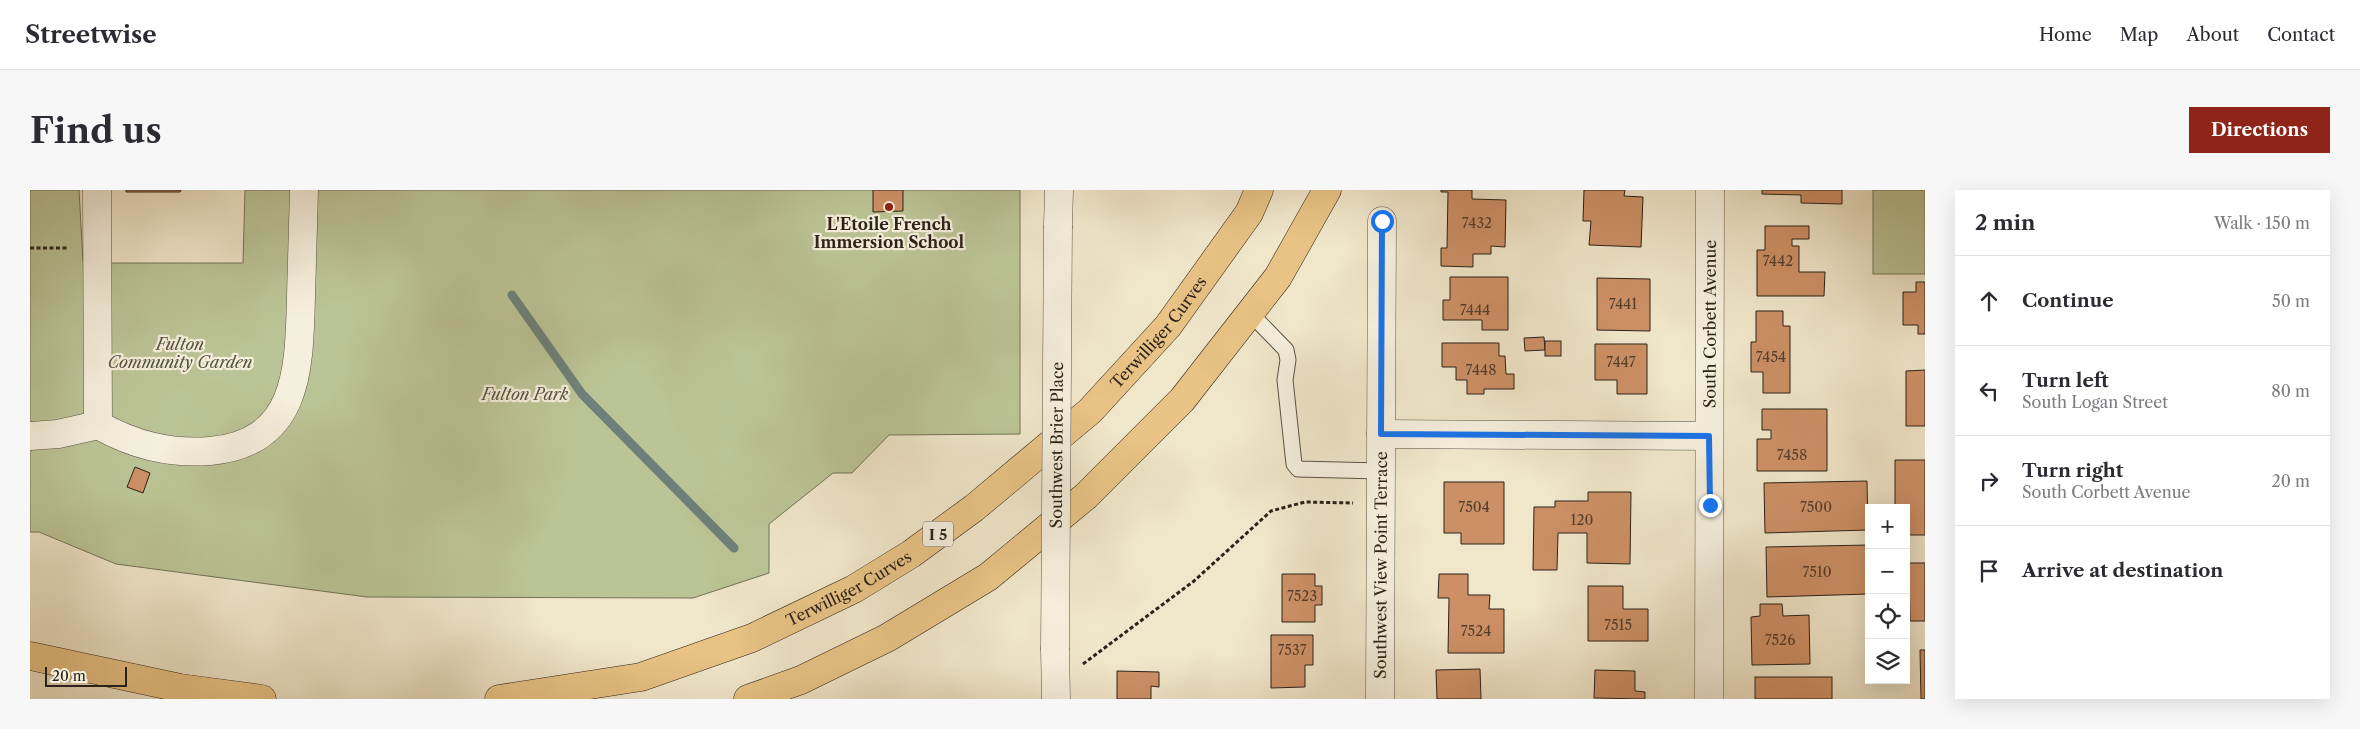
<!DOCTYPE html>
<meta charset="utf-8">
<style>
:root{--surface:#fff;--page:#f7f7f7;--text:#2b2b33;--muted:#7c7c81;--line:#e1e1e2;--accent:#8f2418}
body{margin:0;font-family:"Libre Caslon Text",serif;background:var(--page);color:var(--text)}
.controls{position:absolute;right:15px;bottom:15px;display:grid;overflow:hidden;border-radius:0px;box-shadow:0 5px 20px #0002}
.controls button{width:45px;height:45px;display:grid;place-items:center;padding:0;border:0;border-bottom:1px solid var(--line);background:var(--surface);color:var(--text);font:25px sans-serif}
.scale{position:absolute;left:15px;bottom:12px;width:82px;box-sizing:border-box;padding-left:5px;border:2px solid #2b2219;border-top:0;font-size:14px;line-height:18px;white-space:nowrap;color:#2b2219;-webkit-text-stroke:4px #f5efdd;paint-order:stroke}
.stop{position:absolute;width:15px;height:15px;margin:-11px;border:4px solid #1a73e8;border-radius:50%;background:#fff}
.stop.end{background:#1a73e8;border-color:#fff;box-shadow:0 1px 5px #0008}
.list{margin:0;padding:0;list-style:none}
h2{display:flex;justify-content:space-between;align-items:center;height:65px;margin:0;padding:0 20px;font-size:21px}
h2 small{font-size:16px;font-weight:400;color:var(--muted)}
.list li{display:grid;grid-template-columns:32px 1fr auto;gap:15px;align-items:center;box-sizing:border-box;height:90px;padding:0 20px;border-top:1px solid var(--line)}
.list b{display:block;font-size:19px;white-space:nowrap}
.list p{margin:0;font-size:16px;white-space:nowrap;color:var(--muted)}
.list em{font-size:16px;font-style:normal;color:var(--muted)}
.icon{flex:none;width:28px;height:28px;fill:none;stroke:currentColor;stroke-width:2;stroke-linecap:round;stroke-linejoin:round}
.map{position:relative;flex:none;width:1895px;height:509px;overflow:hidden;border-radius:0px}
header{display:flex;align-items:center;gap:30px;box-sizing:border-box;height:70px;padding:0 25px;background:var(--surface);border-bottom:1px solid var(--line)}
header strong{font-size:24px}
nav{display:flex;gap:28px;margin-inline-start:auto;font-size:18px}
.intro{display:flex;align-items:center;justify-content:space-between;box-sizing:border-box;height:120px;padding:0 30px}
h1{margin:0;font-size:35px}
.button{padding:12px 22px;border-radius:0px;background:var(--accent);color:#fff;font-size:18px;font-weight:700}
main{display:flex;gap:30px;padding:0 30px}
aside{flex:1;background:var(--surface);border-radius:0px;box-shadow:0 5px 20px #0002}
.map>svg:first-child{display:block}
.green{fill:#bbc496;stroke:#737358}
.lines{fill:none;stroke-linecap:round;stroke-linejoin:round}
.stream{stroke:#6e807a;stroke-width:9}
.building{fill:#cd9066;stroke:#2b2219}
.service-casing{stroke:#5c5345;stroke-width:17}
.minor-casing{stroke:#5c5345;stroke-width:29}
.motorway-casing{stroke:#2b2219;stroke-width:29}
.path{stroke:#2b2219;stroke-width:3;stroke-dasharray:4 2.5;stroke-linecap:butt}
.service{stroke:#f5efdd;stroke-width:15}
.minor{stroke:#f5efdd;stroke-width:28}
.motorway{stroke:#e8c385;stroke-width:28}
.minor-bridge-casing{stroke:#5c5345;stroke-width:29;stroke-linecap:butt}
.minor-bridge{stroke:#f5efdd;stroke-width:28}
.route{stroke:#1a73e8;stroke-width:6}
.poi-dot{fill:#8f2418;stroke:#f5efdd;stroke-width:2}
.labels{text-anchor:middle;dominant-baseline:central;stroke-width:4.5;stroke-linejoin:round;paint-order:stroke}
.number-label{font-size:14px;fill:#543e2c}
.shield{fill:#f5efdd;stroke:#686054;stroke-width:1}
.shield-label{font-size:15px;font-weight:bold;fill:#2b2219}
.poi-label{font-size:16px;font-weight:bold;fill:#2b2219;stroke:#f5efdd}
.street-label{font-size:16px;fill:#2b2219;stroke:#f5efdd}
.park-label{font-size:16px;font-style:italic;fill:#56533e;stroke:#f5efdd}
</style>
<header>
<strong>Streetwise</strong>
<nav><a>Home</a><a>Map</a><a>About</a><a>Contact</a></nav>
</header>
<div class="intro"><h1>Find us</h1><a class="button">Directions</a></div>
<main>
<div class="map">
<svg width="1895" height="509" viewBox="0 0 1895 509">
<rect width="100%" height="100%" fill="#f0e6ca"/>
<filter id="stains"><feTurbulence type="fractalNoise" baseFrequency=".004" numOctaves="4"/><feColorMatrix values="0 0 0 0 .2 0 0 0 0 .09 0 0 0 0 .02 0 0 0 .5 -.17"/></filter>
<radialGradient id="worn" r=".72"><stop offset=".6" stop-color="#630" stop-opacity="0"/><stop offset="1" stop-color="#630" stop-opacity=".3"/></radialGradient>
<g class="green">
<path d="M0,0H49L53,72L75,73H213L215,0H990V244L859,245L822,283H803L739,334V383L663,408L337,407L86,374L9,342H0Z"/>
<rect x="1843" y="0" width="52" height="84"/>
</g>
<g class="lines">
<path class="stream" d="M482,105L552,204L704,358"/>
</g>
<g class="building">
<path d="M96,0H151L150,2H96Z"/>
<path d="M843,0H873V21L843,22Z"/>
<path d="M1411,0H1442V9L1476,10L1475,57L1461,56V64H1443V77L1411,76V58H1417L1418,2H1411Z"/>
<path d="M1554,0H1595L1594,6L1613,7L1611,57L1559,55L1561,31H1553Z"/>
<path d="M1732,0H1812V14L1771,13V5L1732,4Z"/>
<path d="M1735,36H1779V49H1762V56H1769V82H1795L1794,106H1727V60H1735Z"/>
<path d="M1420,87H1478V140H1452V130H1413V110H1420Z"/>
<path d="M1567,88L1620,89V141L1567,140Z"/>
<path d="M1886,92H1895V144H1888V135H1873V102H1886Z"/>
<path d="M1726,121H1753V136H1760V203H1733V182H1721V152H1726Z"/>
<path d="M1514,147L1515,160L1495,161L1494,148Z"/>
<rect x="1515" y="151" width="16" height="15"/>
<path d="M1412,153H1469V166H1475L1476,184H1484V199H1454V204H1437V190H1426V177H1412Z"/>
<path d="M1565,154H1617V204H1587V190H1565Z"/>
<path d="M1895,180V236H1876V181Z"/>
<path d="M1732,219H1797V281H1727V249H1741V240H1732Z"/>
<path d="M1865,270H1895V345H1876V318H1865Z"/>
<path d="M105,277L120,283L113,303L97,297Z"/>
<path d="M1837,291L1838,340L1735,343L1734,293Z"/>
<path d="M1414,292H1474V354H1431V343H1414Z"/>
<path d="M1558,302H1601L1600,374L1557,373V343H1528L1527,380H1503L1504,317H1525V311H1558Z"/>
<path d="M1839,355V404L1737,407L1736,357Z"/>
<path d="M1879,373H1895V431H1880Z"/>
<path d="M1252,384H1285V396H1292V415H1285V432H1252Z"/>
<path d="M1409,384H1438V405H1460L1459,419H1474V463H1418L1419,408H1408Z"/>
<path d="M1558,396H1593V419H1618V451H1558Z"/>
<path d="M1730,414H1752L1753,426L1779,425L1780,474L1722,475L1721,427L1730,426Z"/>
<path d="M1241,445H1283V475H1275V497L1241,498Z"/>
<path d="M1890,460H1895V509H1891Z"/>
<path d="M1450,479L1451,509H1407L1406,480Z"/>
<path d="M1565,480L1605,481V501L1615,502V509L1564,508Z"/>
<path d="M1087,481L1129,482V497L1121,496V509H1087Z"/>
<rect x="1725" y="487" width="77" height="22"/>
</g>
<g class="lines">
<defs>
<path id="service" d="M1220,123L1256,160L1258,170L1255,190L1264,274L1268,279L1351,281"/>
<g id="minor">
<path d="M67,0L68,235"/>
<path d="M1028,36L1029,0"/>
<path d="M68,235C104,255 139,264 180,261C270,253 269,177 271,106C272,71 273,35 274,0"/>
<path d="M1351,244L1679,246"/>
<path d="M0,246L28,244L68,235"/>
<path d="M1025,460L1026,509"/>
<path id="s1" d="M1350,509L1352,31"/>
<path id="s2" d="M1679,509L1680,0"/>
</g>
<g id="motorway">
<path d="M0,466L150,498L232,509"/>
<path id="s3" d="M469,509L611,487L722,448L824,399L881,364L944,318L1060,221L1138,136L1219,23L1229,0"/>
<path d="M718,509L771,490L857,448L958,387L1056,306L1152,210L1248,87L1297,0"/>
</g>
</defs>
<use href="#service" class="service-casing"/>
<use href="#minor" class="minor-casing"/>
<use href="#motorway" class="motorway-casing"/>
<g class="path">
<path d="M0,58H39"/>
<path d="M1053,474L1164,391L1241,321L1275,312L1323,313"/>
</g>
<use href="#service" class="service"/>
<use href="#minor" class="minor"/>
<use href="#motorway" class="motorway"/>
<defs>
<g id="minor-bridge">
<path id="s4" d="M1025,460L1028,36"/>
</g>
</defs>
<use href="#minor-bridge" class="minor-bridge-casing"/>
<use href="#minor-bridge" class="minor-bridge"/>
</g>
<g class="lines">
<path class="route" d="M1352,31L1351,244L1679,246L1680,315"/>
</g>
<circle class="poi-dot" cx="859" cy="17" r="5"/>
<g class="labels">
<g class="number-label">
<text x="1447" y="33">7432</text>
<text x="1748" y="71">7442</text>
<text x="1593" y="114">7441</text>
<text x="1445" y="120">7444</text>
<text x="1741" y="167">7454</text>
<text x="1591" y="172">7447</text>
<text x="1451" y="180">7448</text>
<text x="1762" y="265">7458</text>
<text x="1444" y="317">7504</text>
<text x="1786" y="317">7500</text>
<text x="1552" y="330">120</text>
<text x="1787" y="382">7510</text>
<text x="1272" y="406">7523</text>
<text x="1588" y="435">7515</text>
<text x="1446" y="441">7524</text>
<text x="1750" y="450">7526</text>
<text x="1262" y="460">7537</text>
</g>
<rect class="shield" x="893" y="331.5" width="30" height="25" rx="4"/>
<g class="shield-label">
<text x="908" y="344">I 5</text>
</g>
<g class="poi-label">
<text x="859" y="34">L'Etoile French<tspan x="859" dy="18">Immersion School</tspan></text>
</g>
<g class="street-label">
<text stroke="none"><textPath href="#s2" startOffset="375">South Corbett Avenue</textPath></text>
<text stroke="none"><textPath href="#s3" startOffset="775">Terwilliger Curves</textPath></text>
<text stroke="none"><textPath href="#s4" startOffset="205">Southwest Brier Place</textPath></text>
<text stroke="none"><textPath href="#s1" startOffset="134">Southwest View Point Terrace</textPath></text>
<text stroke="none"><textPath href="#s3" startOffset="370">Terwilliger Curves</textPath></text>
</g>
<g class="park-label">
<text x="150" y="154">Fulton<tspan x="150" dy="18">Community Garden</tspan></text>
<text x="495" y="204">Fulton Park</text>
</g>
</g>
<rect width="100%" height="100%" filter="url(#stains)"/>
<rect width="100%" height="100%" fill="url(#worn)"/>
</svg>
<div class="controls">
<button>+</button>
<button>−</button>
<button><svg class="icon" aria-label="locate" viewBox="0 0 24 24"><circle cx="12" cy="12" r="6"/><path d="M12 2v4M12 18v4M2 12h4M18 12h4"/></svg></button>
<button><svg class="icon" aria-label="layers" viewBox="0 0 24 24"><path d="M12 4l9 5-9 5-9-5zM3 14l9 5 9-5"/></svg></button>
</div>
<div class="scale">20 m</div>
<div class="stop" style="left:1352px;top:31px"></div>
<div class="stop end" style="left:1680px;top:315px"></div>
</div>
<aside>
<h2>2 min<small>Walk · 150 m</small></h2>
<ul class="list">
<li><svg class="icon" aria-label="ahead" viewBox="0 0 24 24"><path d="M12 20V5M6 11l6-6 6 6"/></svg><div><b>Continue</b></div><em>50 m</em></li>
<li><svg class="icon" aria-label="left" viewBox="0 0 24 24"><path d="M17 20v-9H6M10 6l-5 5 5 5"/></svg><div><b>Turn left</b><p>South Logan Street</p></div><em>80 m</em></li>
<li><svg class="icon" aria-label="right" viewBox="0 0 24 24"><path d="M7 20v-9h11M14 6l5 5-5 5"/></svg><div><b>Turn right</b><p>South Corbett Avenue</p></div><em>20 m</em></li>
<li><svg class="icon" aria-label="arrive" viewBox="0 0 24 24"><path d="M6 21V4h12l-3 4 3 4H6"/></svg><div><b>Arrive at destination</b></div></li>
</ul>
</aside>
</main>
